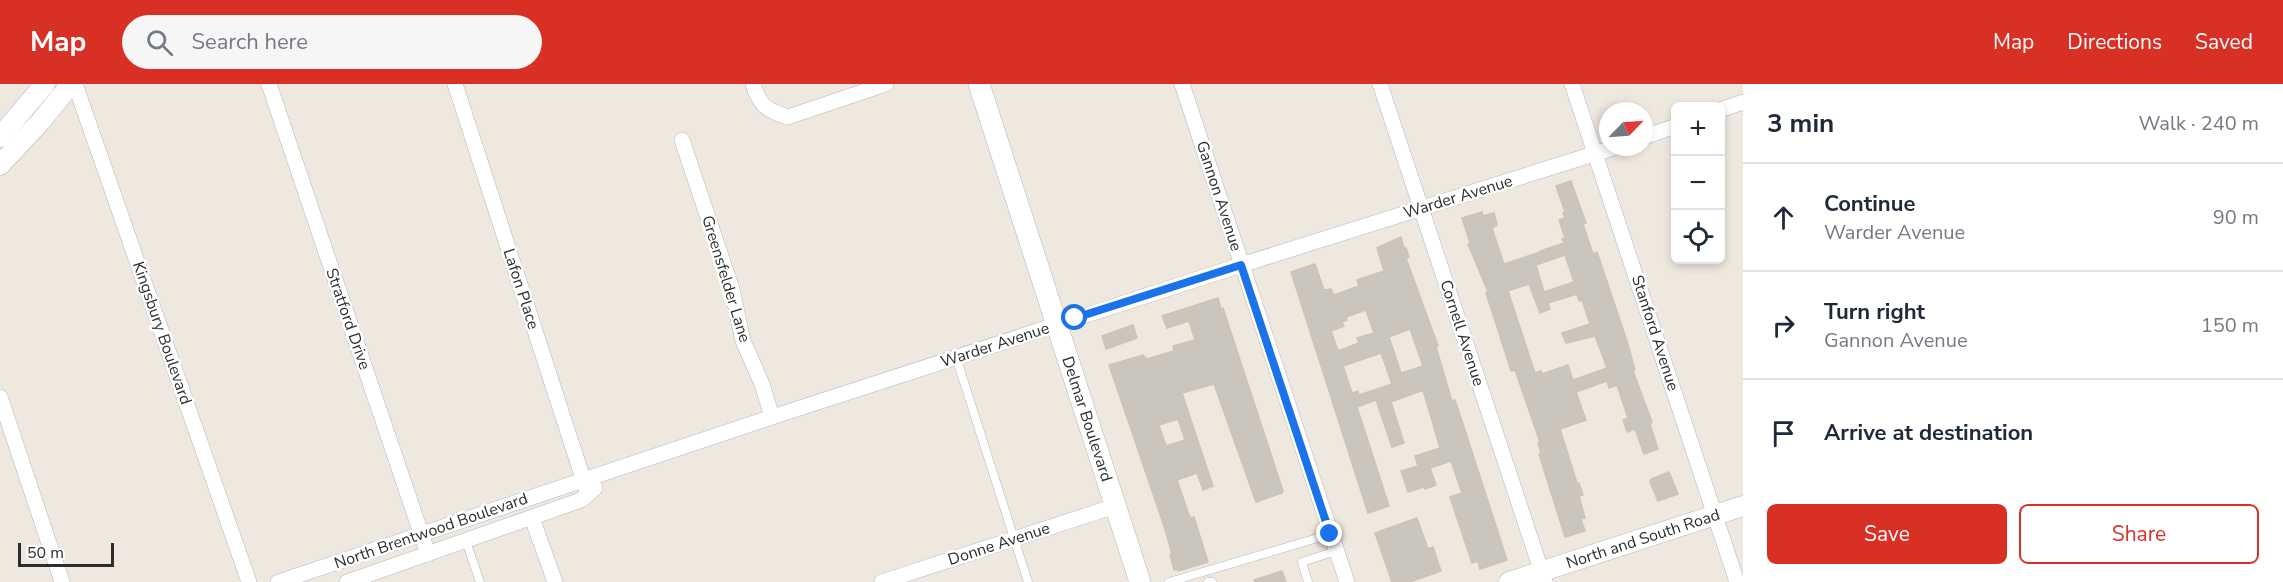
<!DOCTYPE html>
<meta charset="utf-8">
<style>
:root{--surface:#fff;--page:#f6f6f7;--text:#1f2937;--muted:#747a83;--line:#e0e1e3;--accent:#d93025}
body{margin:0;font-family:"Nunito Sans",sans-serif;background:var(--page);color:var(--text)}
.controls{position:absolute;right:18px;top:18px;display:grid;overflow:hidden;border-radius:9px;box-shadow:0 3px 9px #0003}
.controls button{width:54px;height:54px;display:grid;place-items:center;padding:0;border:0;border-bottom:2px solid var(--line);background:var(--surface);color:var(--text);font:30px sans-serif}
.compass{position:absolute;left:1599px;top:18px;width:54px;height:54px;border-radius:50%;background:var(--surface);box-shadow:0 3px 9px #0003;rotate:65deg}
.scale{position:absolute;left:18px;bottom:15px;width:96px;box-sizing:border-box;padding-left:6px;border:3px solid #2d2d2d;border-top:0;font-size:16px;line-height:21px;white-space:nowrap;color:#2d2d2d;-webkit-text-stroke:4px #fff;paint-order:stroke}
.stop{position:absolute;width:18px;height:18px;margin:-14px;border:4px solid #1a73e8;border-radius:50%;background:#fff}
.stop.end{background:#1a73e8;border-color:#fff;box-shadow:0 2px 6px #0008}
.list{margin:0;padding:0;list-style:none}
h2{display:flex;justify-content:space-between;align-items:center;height:78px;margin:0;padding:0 24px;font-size:26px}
h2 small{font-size:20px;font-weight:400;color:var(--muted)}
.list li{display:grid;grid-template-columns:39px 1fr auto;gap:18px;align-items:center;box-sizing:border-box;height:108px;padding:0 24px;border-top:2px solid var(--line)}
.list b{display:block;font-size:22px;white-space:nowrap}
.list p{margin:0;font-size:20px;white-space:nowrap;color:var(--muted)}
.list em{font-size:20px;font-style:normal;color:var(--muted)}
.actions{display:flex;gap:12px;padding:18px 24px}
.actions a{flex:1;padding:14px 0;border:2px solid var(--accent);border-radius:9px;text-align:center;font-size:21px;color:var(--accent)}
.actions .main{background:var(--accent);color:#fff}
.icon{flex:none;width:33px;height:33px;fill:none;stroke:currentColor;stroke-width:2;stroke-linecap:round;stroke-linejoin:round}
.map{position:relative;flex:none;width:1743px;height:498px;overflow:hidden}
header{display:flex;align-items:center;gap:36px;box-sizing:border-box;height:84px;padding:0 30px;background:var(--accent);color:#fff}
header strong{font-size:28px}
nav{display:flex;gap:33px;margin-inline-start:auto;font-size:21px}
.search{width:420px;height:54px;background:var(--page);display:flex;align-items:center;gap:15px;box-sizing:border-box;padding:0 21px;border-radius:33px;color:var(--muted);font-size:22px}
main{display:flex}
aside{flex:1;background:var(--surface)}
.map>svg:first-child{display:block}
.building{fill:#cbc6bd;stroke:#cbc4b7;stroke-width:1.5;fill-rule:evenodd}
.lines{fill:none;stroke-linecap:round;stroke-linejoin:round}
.service-casing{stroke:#b2b5c1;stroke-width:9}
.minor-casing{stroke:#b2b5c1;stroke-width:16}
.tertiary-casing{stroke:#b2b5c1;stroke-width:21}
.secondary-casing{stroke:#b2b5c1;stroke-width:22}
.service{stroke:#fff;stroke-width:8}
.minor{stroke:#fff;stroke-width:15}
.tertiary{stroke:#fff;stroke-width:20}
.secondary{stroke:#fff;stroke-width:21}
.route{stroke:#1a73e8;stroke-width:8}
.labels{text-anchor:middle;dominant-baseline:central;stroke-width:5;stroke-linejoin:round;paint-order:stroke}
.street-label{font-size:16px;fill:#2d2d2d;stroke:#fff}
</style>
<header>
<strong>Map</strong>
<div class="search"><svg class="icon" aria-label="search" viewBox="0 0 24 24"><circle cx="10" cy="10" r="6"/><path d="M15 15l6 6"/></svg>Search here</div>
<nav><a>Map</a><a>Directions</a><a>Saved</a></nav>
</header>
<main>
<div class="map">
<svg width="1743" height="498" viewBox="0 0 1743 498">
<rect width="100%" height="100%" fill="#efe8de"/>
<g class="building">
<path d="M1571,97L1586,139L1583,140L1593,170L1597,168L1627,257L1635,286L1633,287L1652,338L1650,340L1658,365L1644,370L1635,345L1627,348L1623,336L1628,334L1617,301L1609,304L1607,297L1576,308L1586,336L1560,345L1577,399H1579L1583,411L1579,412L1585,434L1581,435L1585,447L1565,453L1539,370L1541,369L1538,359L1540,358L1515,286L1511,287L1506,271L1486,209L1488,208L1468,160L1470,159L1462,134L1482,128L1483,132L1494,129L1497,141L1492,144L1504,180L1540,168V167L1564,159L1562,155L1565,154L1559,136L1565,134L1563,129L1565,128L1556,102ZM1565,171L1574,198L1544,208L1536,181ZM1529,200L1540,229L1550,225L1548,219L1577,210L1579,217L1582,216L1590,240L1562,249L1566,259L1595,252L1607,284L1573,296L1568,281L1542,290L1541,287L1535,289L1508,207Z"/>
<path d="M1401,153L1404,164H1406L1409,173L1406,174L1438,262L1436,263L1452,317L1455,316L1463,340L1507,476L1480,485L1478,477L1472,479L1450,413L1462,409L1451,377L1430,384L1436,401L1425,405L1424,403L1408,408L1401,387L1418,382L1415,372L1440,364L1423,306L1391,318L1404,359L1392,363L1376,316L1357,323L1389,422L1368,429L1291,188L1315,180L1324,206L1331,205L1334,211L1359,202L1357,196L1384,187L1377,164ZM1366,226L1374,249L1357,254L1359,259L1338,267L1331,247L1344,242L1342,238L1347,236L1346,233ZM1410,245L1423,282L1401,289L1389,253ZM1381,269L1392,300L1359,311L1358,307L1352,309L1343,282Z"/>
<path d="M1218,214L1221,225L1223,224L1283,407L1282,409L1256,418L1214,300L1182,309L1213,402L1203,406L1197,389L1177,396L1190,434L1194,433L1208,478L1178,487L1177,485L1174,486L1170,471L1172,470L1164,442L1109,281L1143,271L1147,275L1174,267L1173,262L1195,256L1189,237L1167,244L1162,232ZM1178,335L1185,356L1166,362L1159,341Z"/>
<path d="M1133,241L1137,254L1106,265L1102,252Z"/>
<path d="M1669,388L1678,410L1658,417L1650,398L1651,395Z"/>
<path d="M1417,434L1428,465L1433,463L1441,487L1410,498H1392L1375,449Z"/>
<path d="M1282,487L1286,498H1255L1254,496Z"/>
</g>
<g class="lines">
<defs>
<g id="service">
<path d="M956,273L1028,498"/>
<path d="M466,457L480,498"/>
<path d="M1169,498L1331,450"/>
<path d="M1208,498H1212"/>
<path d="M1308,498L1302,478L1336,467"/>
</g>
<g id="minor">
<path d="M75,0L249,498"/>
<path d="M269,0L428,470"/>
<path d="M455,0L588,410"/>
<path d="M753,0C760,22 766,26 788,33L886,0"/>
<path d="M1182,0L1347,498"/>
<path d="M1380,0L1545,498"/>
<path d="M1572,0L1737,498"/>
<path d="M1720,26L1743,18"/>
<path d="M1644,53L1676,42"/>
<path d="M682,56L732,205L743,257L762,300L772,333"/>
<path d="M0,313L62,498"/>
<path d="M532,434L555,498"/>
<path d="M278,498L772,333L1241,181L1616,63"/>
<path d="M347,498L581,416L595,404"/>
<path d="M882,498L1115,422"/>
</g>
<g id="tertiary">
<path d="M0,53L45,0"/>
<path d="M0,81L41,37L71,0"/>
<path d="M1509,498L1743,422"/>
</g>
<path id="secondary" d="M979,0L1140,498"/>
</defs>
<use href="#service" class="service-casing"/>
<use href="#minor" class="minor-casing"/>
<use href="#tertiary" class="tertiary-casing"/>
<use href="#secondary" class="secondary-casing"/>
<use href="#service" class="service"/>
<use href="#minor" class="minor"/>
<use href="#tertiary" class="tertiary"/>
<use href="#secondary" class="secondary"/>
</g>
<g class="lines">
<path class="route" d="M1075,234L1241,181L1330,450"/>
</g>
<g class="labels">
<g class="street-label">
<text transform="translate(1219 112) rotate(72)">Gannon Avenue</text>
<text transform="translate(1458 113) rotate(-17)">Warder Avenue</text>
<text transform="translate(726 195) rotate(73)">Greensfelder Lane</text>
<text transform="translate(521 205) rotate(72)">Lafon Place</text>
<text transform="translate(348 235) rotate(71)">Stratford Drive</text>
<text transform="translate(162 249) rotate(71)">Kingsbury Boulevard</text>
<text transform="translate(1462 249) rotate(72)">Cornell Avenue</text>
<text transform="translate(1655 249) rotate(72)">Stanford Avenue</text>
<text transform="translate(995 261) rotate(-18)">Warder Avenue</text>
<text transform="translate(1087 335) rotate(72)">Delmar Boulevard</text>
<text transform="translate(431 447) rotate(-19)">North Brentwood Boulevard</text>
<text transform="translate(1643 455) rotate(-18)">North and South Road</text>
<text transform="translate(999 460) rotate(-18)">Donne Avenue</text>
</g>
</g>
</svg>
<div class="controls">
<button>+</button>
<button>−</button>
<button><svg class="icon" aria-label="locate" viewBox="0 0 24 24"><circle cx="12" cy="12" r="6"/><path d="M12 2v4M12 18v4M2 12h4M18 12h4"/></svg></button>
</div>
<svg class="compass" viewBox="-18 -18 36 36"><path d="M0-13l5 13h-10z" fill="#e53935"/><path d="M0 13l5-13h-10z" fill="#747a83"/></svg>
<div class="scale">50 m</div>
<div class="stop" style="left:1075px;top:234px"></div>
<div class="stop end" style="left:1330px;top:450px"></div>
</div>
<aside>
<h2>3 min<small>Walk · 240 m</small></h2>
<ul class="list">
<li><svg class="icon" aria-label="ahead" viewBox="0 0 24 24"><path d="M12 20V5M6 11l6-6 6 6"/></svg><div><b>Continue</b><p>Warder Avenue</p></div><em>90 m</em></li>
<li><svg class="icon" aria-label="right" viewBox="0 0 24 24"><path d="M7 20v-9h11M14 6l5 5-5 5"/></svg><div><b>Turn right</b><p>Gannon Avenue</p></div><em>150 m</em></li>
<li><svg class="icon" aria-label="arrive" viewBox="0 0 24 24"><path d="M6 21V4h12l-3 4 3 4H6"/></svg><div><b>Arrive at destination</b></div></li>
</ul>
<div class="actions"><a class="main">Save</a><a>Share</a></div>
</aside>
</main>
